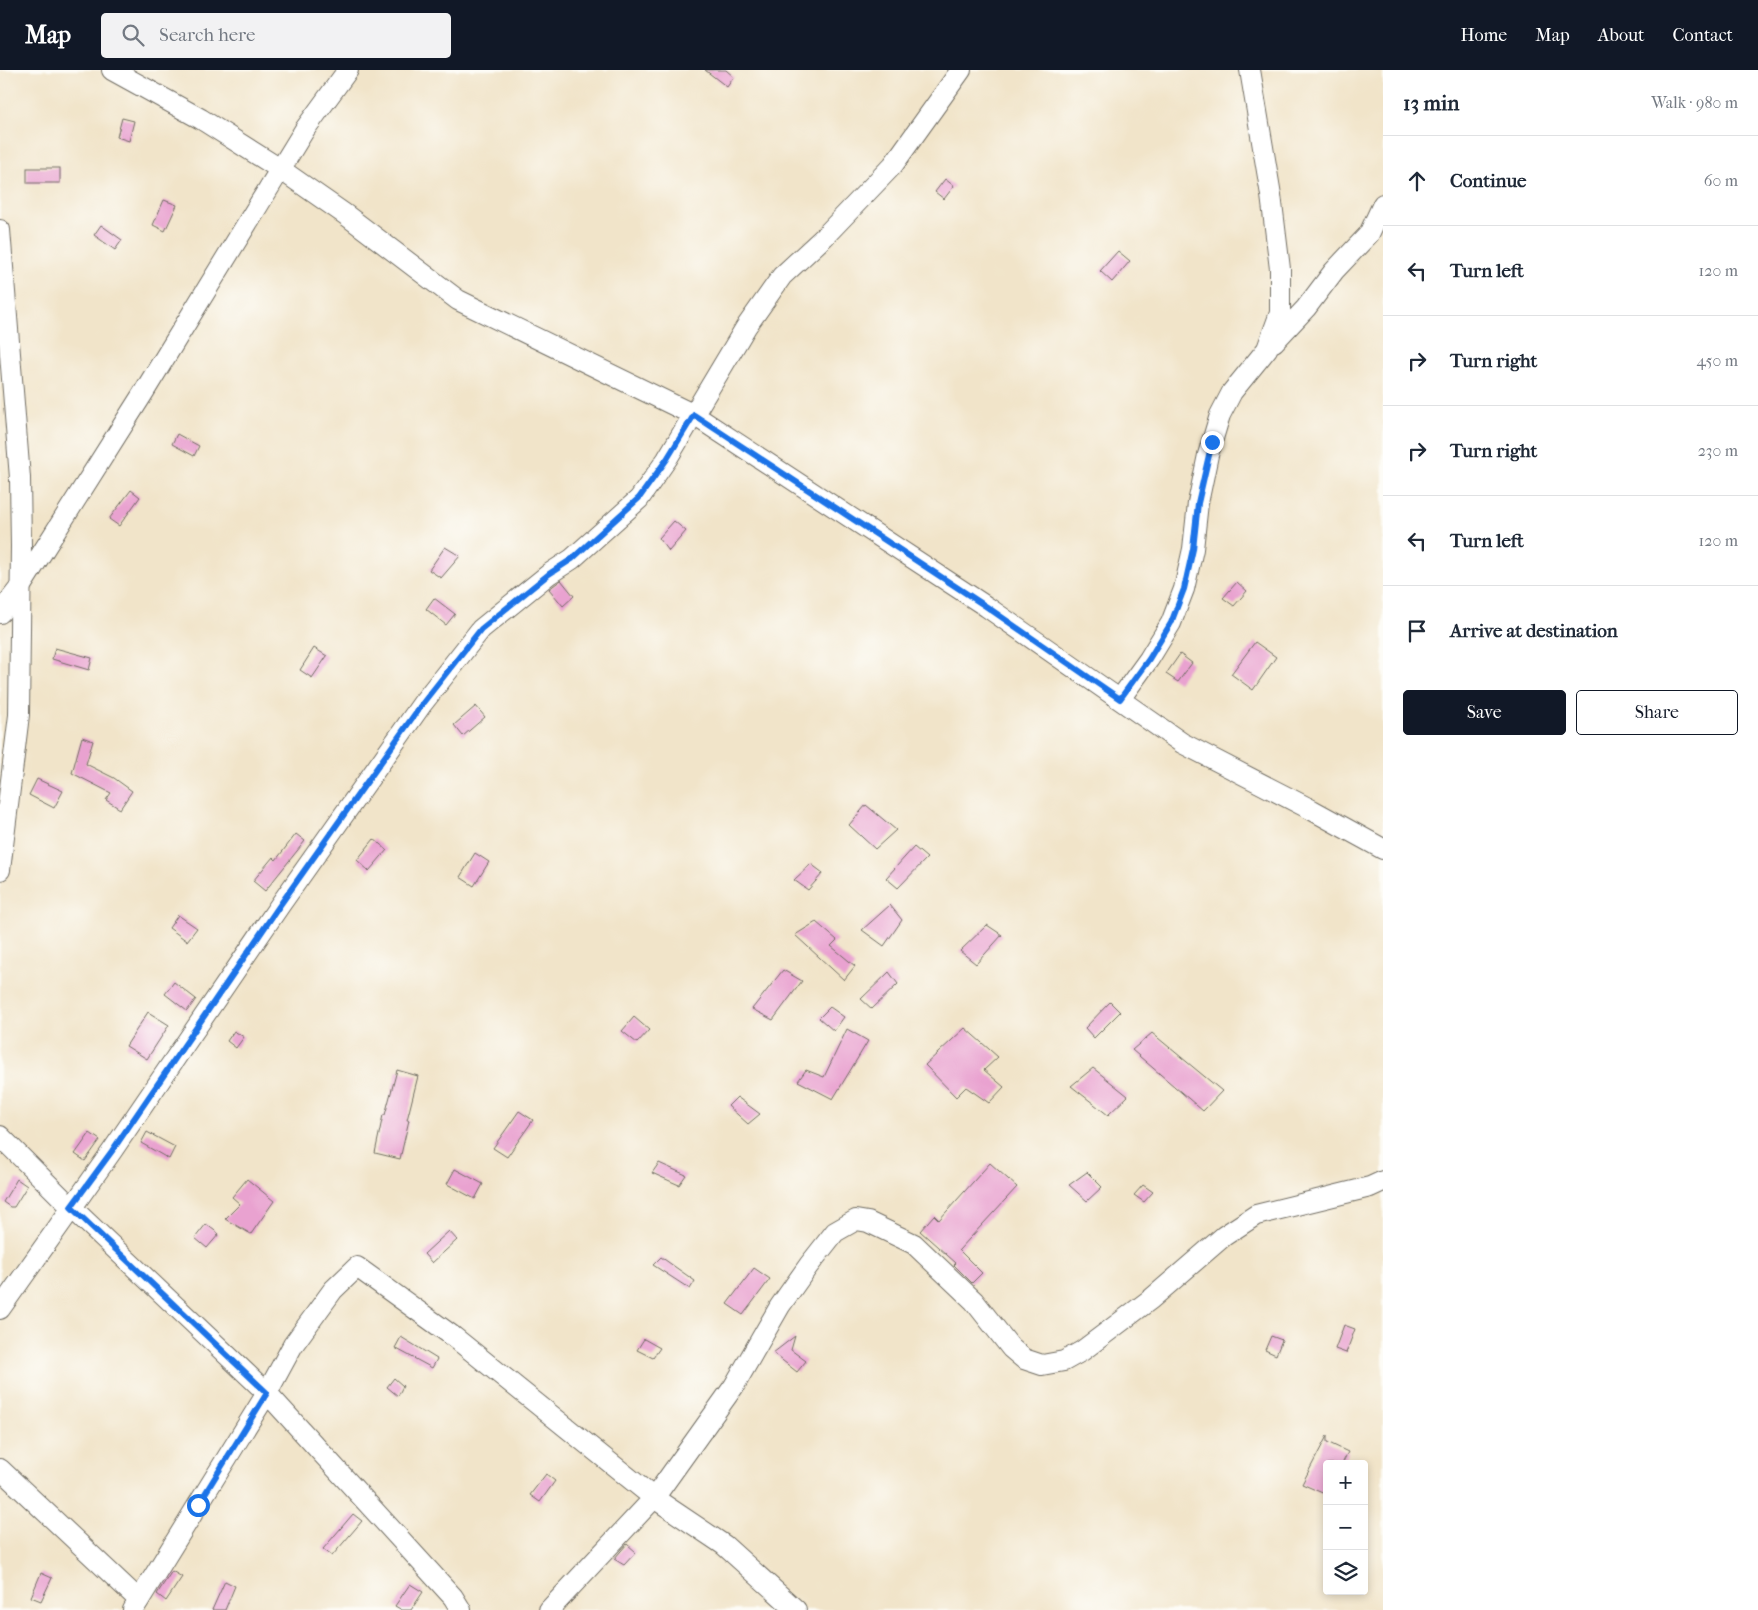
<!DOCTYPE html>
<meta charset="utf-8">
<style>
:root{--surface:#fff;--page:#f2f2f3;--text:#1f2937;--muted:#747a83;--line:#e0e1e3;--accent:#111827}
body{margin:0;font-family:"IM FELL French Canon",serif;background:var(--page);color:var(--text)}
.controls{position:absolute;right:15px;bottom:15px;display:grid;overflow:hidden;border-radius:5px;box-shadow:0 2px 8px #0003}
.controls button{width:45px;height:45px;display:grid;place-items:center;padding:0;border:0;border-bottom:1px solid var(--line);background:var(--surface);color:var(--text);font:25px sans-serif}
.stop{position:absolute;width:15px;height:15px;margin:-11px;border:4px solid #1a73e8;border-radius:50%;background:#fff}
.stop.end{background:#1a73e8;border-color:#fff;box-shadow:0 1px 5px #0008}
.list{margin:0;padding:0;list-style:none}
h2{display:flex;justify-content:space-between;align-items:center;height:65px;margin:0;padding:0 20px;font-size:21px}
h2 small{font-size:16px;font-weight:400;color:var(--muted)}
.list li{display:grid;grid-template-columns:32px 1fr auto;gap:15px;align-items:center;box-sizing:border-box;height:90px;padding:0 20px;border-top:1px solid var(--line)}
.list b{display:block;font-size:19px;white-space:nowrap}
.list em{font-size:16px;font-style:normal;color:var(--muted)}
.actions{display:flex;gap:10px;padding:15px 20px}
.actions a{flex:1;padding:11px 0;border:1px solid var(--accent);border-radius:5px;text-align:center;font-size:18px;color:var(--accent)}
.actions .main{background:var(--accent);color:#fff}
.icon{flex:none;width:28px;height:28px;fill:none;stroke:currentColor;stroke-width:2;stroke-linecap:round;stroke-linejoin:round}
.map{position:relative;flex:none;width:1383px;height:1540px;overflow:hidden}
header{display:flex;align-items:center;gap:30px;box-sizing:border-box;height:70px;padding:0 25px;background:var(--accent);color:#fff}
header strong{font-size:24px}
nav{display:flex;gap:28px;margin-inline-start:auto;font-size:18px}
.search{width:350px;height:45px;background:var(--page);display:flex;align-items:center;gap:12px;box-sizing:border-box;padding:0 18px;border-radius:5px;color:var(--muted);font-size:19px}
main{display:flex}
aside{flex:1;background:var(--surface)}
.map>svg:first-child{display:block}
.building{fill:#e9a2d0}
.lines{fill:none;stroke-linecap:round;stroke-linejoin:round}
.minor-casing{stroke:#706c62;stroke-width:22}
.minor{stroke:#fff;stroke-width:20}
.route{stroke:#1a73e8;stroke-width:6}
</style>
<header>
<strong>Map</strong>
<div class="search"><svg class="icon" aria-label="search" viewBox="0 0 24 24"><circle cx="10" cy="10" r="6"/><path d="M15 15l6 6"/></svg>Search here</div>
<nav><a>Home</a><a>Map</a><a>About</a><a>Contact</a></nav>
</header>
<main>
<div class="map">
<svg width="1383" height="1540" viewBox="0 0 1383 1540">
<rect width="100%" height="100%" fill="#fdfcf7"/>
<filter id="ink" filterUnits="userSpaceOnUse"><feTurbulence type="fractalNoise" baseFrequency=".02" numOctaves="2"/><feDisplacementMap in="SourceGraphic" scale="10" xChannelSelector="R" yChannelSelector="G"/><feConvolveMatrix kernelMatrix="1 2 1 2 8 2 1 2 1" color-interpolation-filters="sRGB"/></filter>
<filter id="wash" filterUnits="userSpaceOnUse"><feTurbulence type="fractalNoise" baseFrequency=".0096" numOctaves="4" result="noise"/><feDisplacementMap in="SourceGraphic" scale="20" xChannelSelector="R" yChannelSelector="G"/><feGaussianBlur stdDeviation="1.12" result="paint"/><feColorMatrix in="noise" values="0 0 0 0 0 0 0 0 0 0 0 0 0 0 0 0 0 1.4 0 .05"/><feComposite in="paint" operator="in"/></filter>
<g filter="url(#wash)">
<rect width="100%" height="100%" fill="#f1e4c9"/>
<g id="blocks">
<g class="building">
<path d="M705,0H726L734,7L727,17Z"/>
<path d="M122,48L134,51L129,71L117,67Z"/>
<rect x="27" y="98" width="33" height="15"/>
<path d="M945,109L954,116L944,129L935,122Z"/>
<path d="M164,130L177,135L165,161L153,155Z"/>
<path d="M101,155L122,170L115,180L94,165Z"/>
<path d="M1118,181L1130,191L1112,212L1100,201Z"/>
<path d="M177,364L199,376L194,386L172,374Z"/>
<path d="M131,420L140,427L119,456L109,449Z"/>
<path d="M674,451L686,461L669,481L659,468Z"/>
<path d="M445,477L460,486L441,508L429,500Z"/>
<path d="M561,510L574,526L563,536L549,519Z"/>
<path d="M1237,512L1247,521L1234,536L1223,528Z"/>
<path d="M434,528L455,544L446,555L426,539Z"/>
<path d="M1255,572L1276,587L1253,620L1231,604Z"/>
<path d="M55,578L92,588L89,600L52,589Z"/>
<path d="M314,578L327,586L312,608L300,600Z"/>
<path d="M1180,584L1192,593L1178,612L1166,604Z"/>
<path d="M476,636L485,647L463,666L454,655Z"/>
<path d="M82,667L93,671L86,694L114,708L132,721L120,739L106,730L111,723L72,703Z"/>
<path d="M37,709L63,721L54,738L29,725Z"/>
<path d="M866,735L896,760L875,779L849,755Z"/>
<path d="M296,764L305,771L265,821L253,811L273,787L276,790Z"/>
<path d="M374,769L387,780L369,801L357,790Z"/>
<path d="M914,777L927,788L898,818L886,808Z"/>
<path d="M475,783L489,792L474,816L460,807Z"/>
<path d="M811,794L823,803L808,820L794,810Z"/>
<path d="M890,835L902,850L884,876L862,860Z"/>
<path d="M178,845L197,858L187,871L169,858Z"/>
<path d="M816,852L837,870L831,876L855,896L844,910L795,865Z"/>
<path d="M987,855L1002,865L976,894L960,881Z"/>
<path d="M783,900L802,911L773,950L752,939Z"/>
<path d="M889,902L898,914L872,939L861,929Z"/>
<path d="M174,912L196,929L187,941L165,924Z"/>
<path d="M1110,932L1120,942L1094,968L1085,958Z"/>
<path d="M830,937L844,947L834,961L819,948Z"/>
<path d="M148,942L169,955L147,989L126,976Z"/>
<path d="M634,947L649,960L637,973L622,961Z"/>
<path d="M965,958L998,987L984,1000L1004,1017L989,1033L966,1017L956,1027L925,995Z"/>
<path d="M847,959L868,971L833,1029L798,1011L806,1000L824,1007Z"/>
<path d="M234,961L244,967L236,978L227,971Z"/>
<path d="M1152,963L1222,1021L1203,1041L1132,980Z"/>
<path d="M1093,998L1128,1026L1108,1045L1071,1016Z"/>
<path d="M397,1000L418,1006L407,1050H409L400,1089L375,1083L383,1045H385Z"/>
<path d="M737,1027L760,1044L748,1054L728,1036Z"/>
<path d="M519,1041L533,1050L507,1087L493,1078Z"/>
<path d="M147,1062L175,1077L169,1089L141,1073Z"/>
<path d="M90,1063L100,1070L85,1091L75,1084Z"/>
<path d="M659,1093L686,1105L679,1115L652,1103Z"/>
<path d="M990,1093L1017,1117L959,1180L982,1203L972,1213L954,1195L956,1193L920,1161L934,1145L939,1150Z"/>
<path d="M455,1099L483,1114L475,1129L447,1114Z"/>
<path d="M1087,1102L1102,1117L1087,1131L1069,1115Z"/>
<path d="M17,1109L27,1116L14,1137H10L3,1132Z"/>
<path d="M247,1109L274,1131L251,1164L225,1149L240,1134L232,1127Z"/>
<path d="M1143,1115L1153,1122L1144,1132L1134,1125Z"/>
<path d="M206,1154L219,1164L207,1178L195,1168Z"/>
<path d="M449,1161L457,1170L432,1193L424,1184Z"/>
<path d="M661,1187L695,1211L690,1219L653,1195Z"/>
<path d="M754,1198L770,1209L743,1245L727,1234Z"/>
<path d="M1344,1255L1355,1259L1346,1283L1335,1279Z"/>
<path d="M795,1266L791,1280L806,1291L797,1302L773,1283Z"/>
<path d="M1271,1266L1282,1270L1276,1285L1265,1280Z"/>
<path d="M401,1267L437,1289L432,1298L395,1278Z"/>
<path d="M644,1269L660,1278L653,1288L637,1280Z"/>
<path d="M394,1308L403,1316L398,1326L387,1317Z"/>
<path d="M1327,1366V1372L1348,1382L1342,1394H1327V1425L1302,1414Z"/>
<path d="M546,1404L555,1411L540,1432L530,1425Z"/>
<path d="M353,1444L362,1451L332,1486L323,1479Z"/>
<path d="M627,1474L636,1482L624,1495L614,1489Z"/>
<path d="M172,1501L182,1507L166,1531L157,1524Z"/>
<path d="M41,1503L52,1508L41,1531L31,1527Z"/>
<path d="M225,1511L235,1516L225,1540H212Z"/>
<path d="M410,1514L423,1522L411,1540H402L395,1536Z"/>
</g>
</g>
</g>
<g filter="url(#ink)">
<use href="#blocks" fill-opacity="0" stroke="#706c62" stroke-width="1"/>
<g class="lines">
<defs>
<g id="minor">
<path d="M112,0L201,49L280,99L346,145L458,230L694,345L987,537L1182,673L1312,740L1383,779"/>
<path d="M0,160L20,408L21,476L19,645L0,800"/>
<path d="M1274,272L1306,238L1334,201L1369,164L1383,134"/>
<path d="M0,543L21,516L142,325L305,59L348,0"/>
<path d="M1120,629L1149,589L1171,553L1184,519L1193,479L1198,433L1208,385L1220,345L1232,322L1267,279L1280,243V199L1271,125L1250,0"/>
<path d="M0,1066L71,1137L267,1323L293,1275L333,1220L357,1197L454,1267L654,1428L549,1540"/>
<path d="M0,1239L112,1081L280,835L422,634L481,559L549,504L572,489L639,429L667,389L746,257L782,206L824,167L893,95L961,0"/>
<path d="M0,1399L139,1530"/>
<path d="M133,1540L267,1323L453,1527L461,1540"/>
<path d="M796,1540L724,1475L654,1428L734,1316L780,1236L809,1195L835,1162L856,1150L868,1152L914,1174L974,1231L1011,1278L1024,1289L1042,1295L1064,1291L1082,1281L1151,1229L1224,1166L1256,1145L1370,1117L1383,1111"/>
</g>
</defs>
<use href="#minor" class="minor-casing"/>
<use href="#minor" class="minor"/>
</g>
</g>
<g class="lines" filter="url(#ink)">
<path class="route" d="M198,1435L267,1323L71,1137L112,1081L280,835L422,634L481,559L549,504L572,489L639,428L667,389L694,345L987,537L1120,629L1149,589L1171,553L1184,519L1193,479L1198,433L1212,372"/>
</g>
</svg>
<div class="controls">
<button>+</button>
<button>−</button>
<button><svg class="icon" aria-label="layers" viewBox="0 0 24 24"><path d="M12 4l9 5-9 5-9-5zM3 14l9 5 9-5"/></svg></button>
</div>
<div class="stop" style="left:198px;top:1435px"></div>
<div class="stop end" style="left:1212px;top:372px"></div>
</div>
<aside>
<h2>13 min<small>Walk · 980 m</small></h2>
<ul class="list">
<li><svg class="icon" aria-label="ahead" viewBox="0 0 24 24"><path d="M12 20V5M6 11l6-6 6 6"/></svg><div><b>Continue</b></div><em>60 m</em></li>
<li><svg class="icon" aria-label="left" viewBox="0 0 24 24"><path d="M17 20v-9H6M10 6l-5 5 5 5"/></svg><div><b>Turn left</b></div><em>120 m</em></li>
<li><svg class="icon" aria-label="right" viewBox="0 0 24 24"><path d="M7 20v-9h11M14 6l5 5-5 5"/></svg><div><b>Turn right</b></div><em>450 m</em></li>
<li><svg class="icon" aria-label="right" viewBox="0 0 24 24"><path d="M7 20v-9h11M14 6l5 5-5 5"/></svg><div><b>Turn right</b></div><em>230 m</em></li>
<li><svg class="icon" aria-label="left" viewBox="0 0 24 24"><path d="M17 20v-9H6M10 6l-5 5 5 5"/></svg><div><b>Turn left</b></div><em>120 m</em></li>
<li><svg class="icon" aria-label="arrive" viewBox="0 0 24 24"><path d="M6 21V4h12l-3 4 3 4H6"/></svg><div><b>Arrive at destination</b></div></li>
</ul>
<div class="actions"><a class="main">Save</a><a>Share</a></div>
</aside>
</main>
